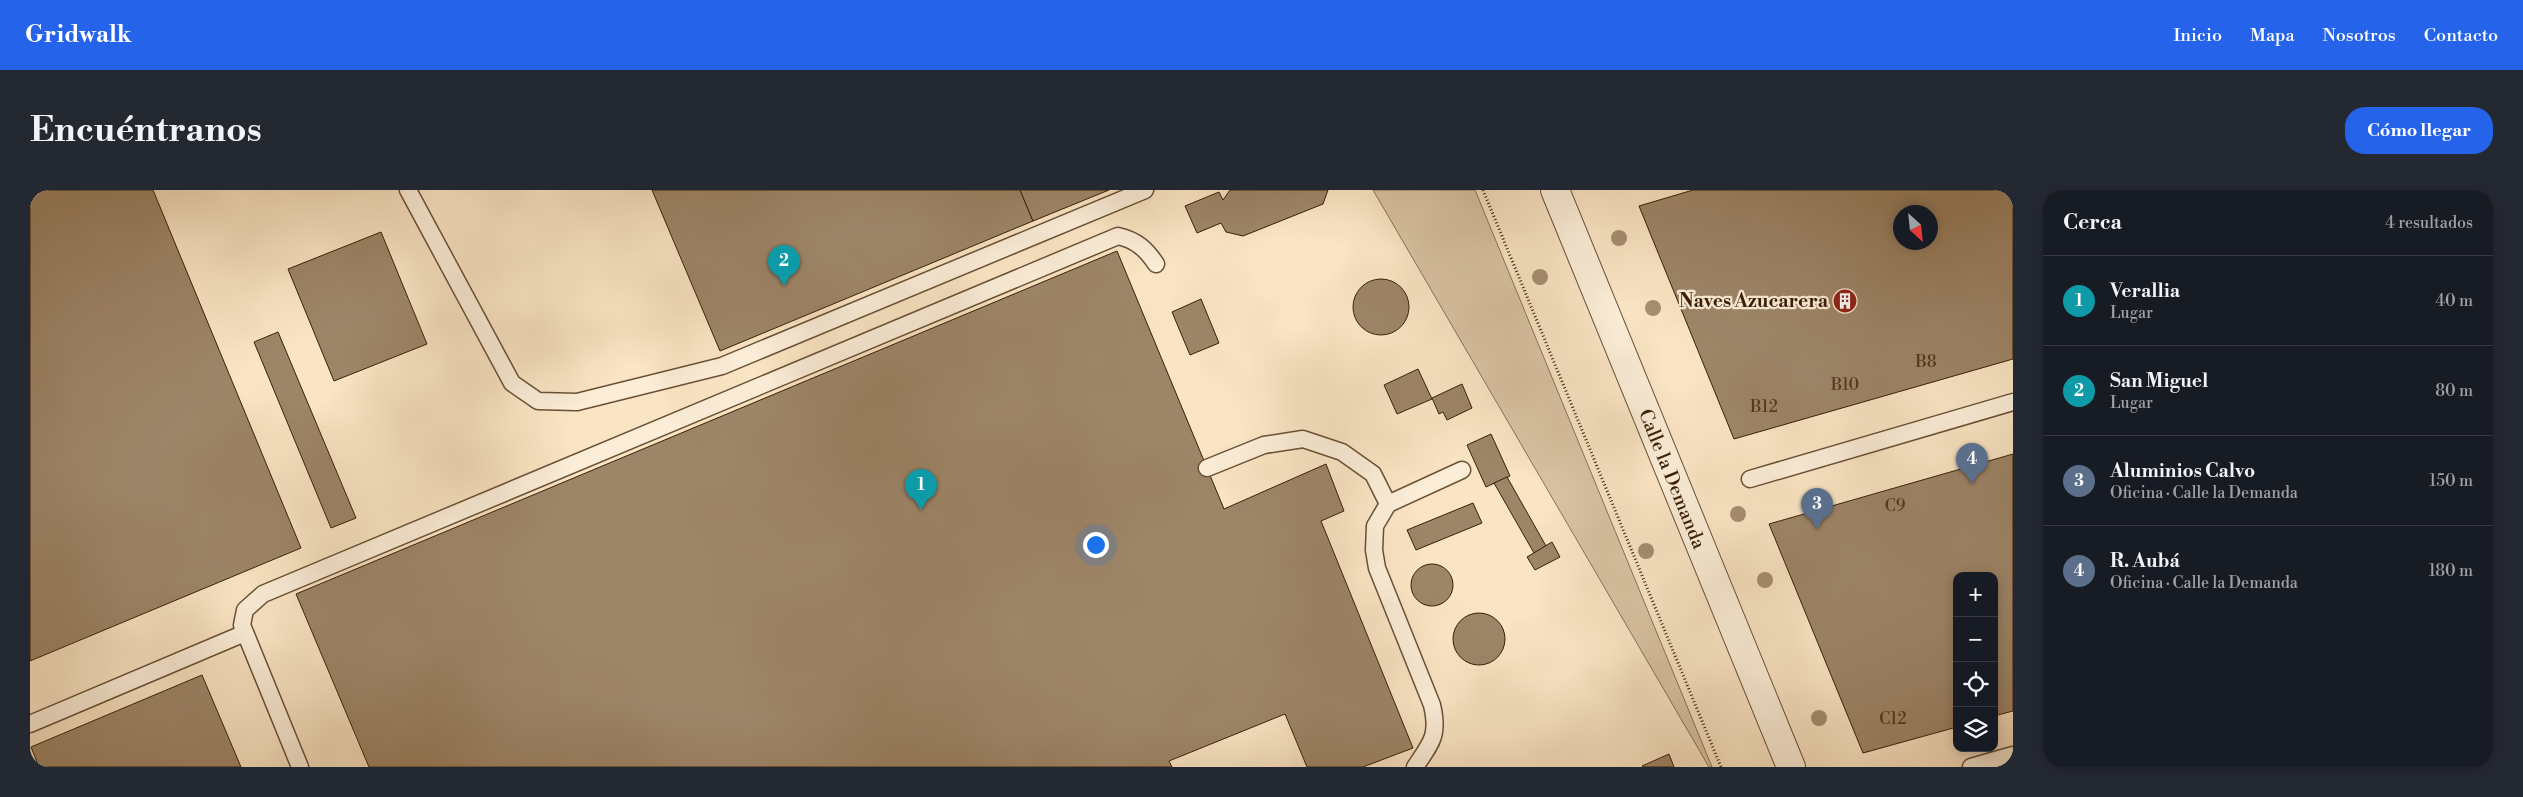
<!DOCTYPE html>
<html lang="es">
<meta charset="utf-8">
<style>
:root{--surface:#171b24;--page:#242831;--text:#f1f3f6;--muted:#9ea1a6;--line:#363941;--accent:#2563eb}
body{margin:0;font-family:"Libre Bodoni",serif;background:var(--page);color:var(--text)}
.controls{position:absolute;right:15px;bottom:15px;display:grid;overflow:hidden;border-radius:10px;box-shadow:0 2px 12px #0003}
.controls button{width:45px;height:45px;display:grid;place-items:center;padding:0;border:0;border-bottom:1px solid var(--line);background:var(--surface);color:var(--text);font:25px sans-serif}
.compass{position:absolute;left:1863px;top:15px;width:45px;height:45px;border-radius:50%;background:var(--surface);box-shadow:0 2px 12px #0003;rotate:153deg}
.you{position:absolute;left:1065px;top:354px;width:18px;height:18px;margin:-12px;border:4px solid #fff;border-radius:50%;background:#1a73e8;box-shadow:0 0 0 8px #1a73e833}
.badge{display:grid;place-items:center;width:32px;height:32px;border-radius:50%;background:var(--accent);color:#fff;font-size:16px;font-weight:700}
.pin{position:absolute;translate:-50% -41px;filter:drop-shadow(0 1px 2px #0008)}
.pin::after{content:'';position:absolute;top:26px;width:18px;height:15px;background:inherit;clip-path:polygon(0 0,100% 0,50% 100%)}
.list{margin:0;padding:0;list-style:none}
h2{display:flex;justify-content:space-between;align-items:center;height:65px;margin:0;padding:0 20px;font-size:21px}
h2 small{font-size:16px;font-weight:400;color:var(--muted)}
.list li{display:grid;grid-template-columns:32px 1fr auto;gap:15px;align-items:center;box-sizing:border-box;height:90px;padding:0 20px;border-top:1px solid var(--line)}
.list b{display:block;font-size:19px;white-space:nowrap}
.list p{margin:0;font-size:16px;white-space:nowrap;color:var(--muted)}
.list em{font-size:16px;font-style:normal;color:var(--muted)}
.icon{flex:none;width:28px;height:28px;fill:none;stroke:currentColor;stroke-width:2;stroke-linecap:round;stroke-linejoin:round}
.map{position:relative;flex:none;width:1983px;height:577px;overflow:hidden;border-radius:20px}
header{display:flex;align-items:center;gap:30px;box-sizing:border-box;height:70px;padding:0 25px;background:var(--accent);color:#fff}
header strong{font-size:24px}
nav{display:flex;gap:28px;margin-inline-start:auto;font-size:18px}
.intro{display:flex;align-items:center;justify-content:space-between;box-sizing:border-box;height:120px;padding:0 30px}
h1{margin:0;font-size:35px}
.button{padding:12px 22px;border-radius:20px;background:var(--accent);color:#fff;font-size:18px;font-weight:700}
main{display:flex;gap:30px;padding:0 30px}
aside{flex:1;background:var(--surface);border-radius:20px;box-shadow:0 2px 12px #0003}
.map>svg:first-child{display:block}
.green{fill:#d9c3a3;stroke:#8a7154}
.building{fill:#9d8568;stroke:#3a1f05;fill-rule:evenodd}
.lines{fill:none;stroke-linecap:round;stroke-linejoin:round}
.service-casing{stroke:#6a5034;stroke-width:19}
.minor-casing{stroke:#6a5034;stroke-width:30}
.path{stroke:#3a1f05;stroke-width:3;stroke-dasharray:1 2.5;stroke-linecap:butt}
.service{stroke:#fbedd8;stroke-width:16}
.minor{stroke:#fbedd8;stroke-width:28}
.tree{fill:#a68e70}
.labels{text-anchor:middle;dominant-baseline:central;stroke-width:4.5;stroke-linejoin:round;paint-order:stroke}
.number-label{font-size:16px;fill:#53381e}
.poi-label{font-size:19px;font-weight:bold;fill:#3a1f05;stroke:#fbedd8;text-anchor:end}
.street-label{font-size:19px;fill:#3a1f05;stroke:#fbedd8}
</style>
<header>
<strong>Gridwalk</strong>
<nav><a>Inicio</a><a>Mapa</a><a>Nosotros</a><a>Contacto</a></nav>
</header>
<div class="intro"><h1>Encuéntranos</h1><a class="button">Cómo llegar</a></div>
<main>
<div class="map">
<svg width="1983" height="577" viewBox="0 0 1983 577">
<rect width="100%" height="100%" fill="#f9e4c3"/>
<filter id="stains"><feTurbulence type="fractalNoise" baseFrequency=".004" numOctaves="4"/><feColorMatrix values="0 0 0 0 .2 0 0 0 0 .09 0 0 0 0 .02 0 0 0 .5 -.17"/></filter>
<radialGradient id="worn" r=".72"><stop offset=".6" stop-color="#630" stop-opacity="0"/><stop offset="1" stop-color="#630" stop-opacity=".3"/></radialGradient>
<path class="green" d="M1343,0H1445L1682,577H1679Z"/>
<g class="building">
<path d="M0,0H123L271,358L0,471Z"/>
<path d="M622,0H990L1003,31L690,161Z"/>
<path d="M990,0H1079L1003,31Z"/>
<path d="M1200,0H1298L1293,14L1213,46L1196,42L1191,33L1167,43L1155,16L1189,2L1193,10Z"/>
<path d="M1663,0H1983V169L1704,249L1609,16ZM1870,22H1900V52H1870Z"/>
<path d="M351,42L397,154L304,191L258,79Z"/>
<path d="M1087,61L1194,319L1296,274L1314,321L1291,331L1383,558L1333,577H1277L1255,524L1139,571L1142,577H339L266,404Z"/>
<circle cx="1351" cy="117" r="28"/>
<path d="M1171,109L1189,153L1160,165L1142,122Z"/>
<path d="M248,142L326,328L301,338L224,152Z"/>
<path d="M1388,179L1402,209L1367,224L1354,195Z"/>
<path d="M1432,194L1442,218L1417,230L1413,222L1409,224L1402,208Z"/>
<path d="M1461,244L1480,286L1456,297L1437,255Z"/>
<path d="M1983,264V521L1964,526V386H1927V537L1833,563L1739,334Z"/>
<path d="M1477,287L1516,356L1504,363L1464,293Z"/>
<path d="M1443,313L1452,333L1386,360L1377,340Z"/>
<path d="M1522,352L1530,367L1505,380L1497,367Z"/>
<circle cx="1402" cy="395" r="21"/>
<circle cx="1449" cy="449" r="26"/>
<path d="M172,485L211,577H9L1,557Z"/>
<path d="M1639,564L1644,577H1613L1612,576Z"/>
</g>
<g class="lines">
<defs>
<g id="service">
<path d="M378,0L482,193L508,211L547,212L692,176L1115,0"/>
<path d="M1177,278L1234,255L1273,249L1312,262L1343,284L1358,314"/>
<path d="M1720,289L1983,212"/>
<path d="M0,534L215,443"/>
<path d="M270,577L212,435L215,420L233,404L1088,46C1106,50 1116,59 1126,74"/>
<path d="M1385,577C1402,552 1409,545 1402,515L1347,378L1344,360L1345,336L1358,314L1432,280"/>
<path d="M1941,577L1983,565"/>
</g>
<path id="minor" d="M1525,0L1761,577"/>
</defs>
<use href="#service" class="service-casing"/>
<use href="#minor" class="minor-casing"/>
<path class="path" d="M1453,0L1691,577"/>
<use href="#service" class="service"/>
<use href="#minor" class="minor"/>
</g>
<g class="tree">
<circle cx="1589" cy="48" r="8"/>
<circle cx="1510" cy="87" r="8"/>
<circle cx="1623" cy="118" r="8"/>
<circle cx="1708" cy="324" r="8"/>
<circle cx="1616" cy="361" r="8"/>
<circle cx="1735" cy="390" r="8"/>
<circle cx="1789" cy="528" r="8"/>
</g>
<defs>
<symbol id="building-disc" viewBox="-11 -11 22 22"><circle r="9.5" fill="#8f2418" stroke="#fbedd8"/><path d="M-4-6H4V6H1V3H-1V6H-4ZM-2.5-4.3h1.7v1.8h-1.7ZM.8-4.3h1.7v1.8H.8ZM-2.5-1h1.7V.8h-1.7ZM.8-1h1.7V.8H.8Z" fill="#fff"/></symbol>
</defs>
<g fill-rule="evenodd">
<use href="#building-disc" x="1801" y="97" width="28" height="28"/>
</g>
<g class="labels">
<g class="number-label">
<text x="1896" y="172">B8</text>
<text x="1815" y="195">B10</text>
<text x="1734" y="217">B12</text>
<text x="1865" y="316">C9</text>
<text x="1863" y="529">C12</text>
</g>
<g class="poi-label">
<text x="1798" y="111">Naves Azucarera</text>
</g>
<g class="street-label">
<text transform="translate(1642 289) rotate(68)">Calle la Demanda</text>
</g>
</g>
<rect width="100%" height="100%" filter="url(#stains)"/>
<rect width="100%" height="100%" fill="url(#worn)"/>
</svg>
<div class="controls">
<button>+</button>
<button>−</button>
<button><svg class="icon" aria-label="locate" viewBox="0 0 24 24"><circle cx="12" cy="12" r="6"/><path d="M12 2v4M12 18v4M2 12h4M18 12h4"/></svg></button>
<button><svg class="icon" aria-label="layers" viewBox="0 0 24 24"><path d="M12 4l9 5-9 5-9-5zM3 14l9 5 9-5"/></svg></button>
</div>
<svg class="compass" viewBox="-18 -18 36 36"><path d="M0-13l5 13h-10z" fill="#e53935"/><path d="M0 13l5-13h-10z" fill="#9ea1a6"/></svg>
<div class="you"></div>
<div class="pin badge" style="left:891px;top:320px;background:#0f9aa8">1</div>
<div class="pin badge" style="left:754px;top:96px;background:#0f9aa8">2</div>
<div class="pin badge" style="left:1787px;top:339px;background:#5c6f8a">3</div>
<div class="pin badge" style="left:1942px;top:294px;background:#5c6f8a">4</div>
</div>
<aside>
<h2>Cerca<small>4 resultados</small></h2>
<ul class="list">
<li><span class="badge" style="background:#0f9aa8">1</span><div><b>Verallia</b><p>Lugar</p></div><em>40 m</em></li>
<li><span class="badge" style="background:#0f9aa8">2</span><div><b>San Miguel</b><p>Lugar</p></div><em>80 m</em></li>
<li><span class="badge" style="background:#5c6f8a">3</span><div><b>Aluminios Calvo</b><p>Oficina · Calle la Demanda</p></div><em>150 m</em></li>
<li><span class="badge" style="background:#5c6f8a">4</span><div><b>R. Aubá</b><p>Oficina · Calle la Demanda</p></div><em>180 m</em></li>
</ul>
</aside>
</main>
